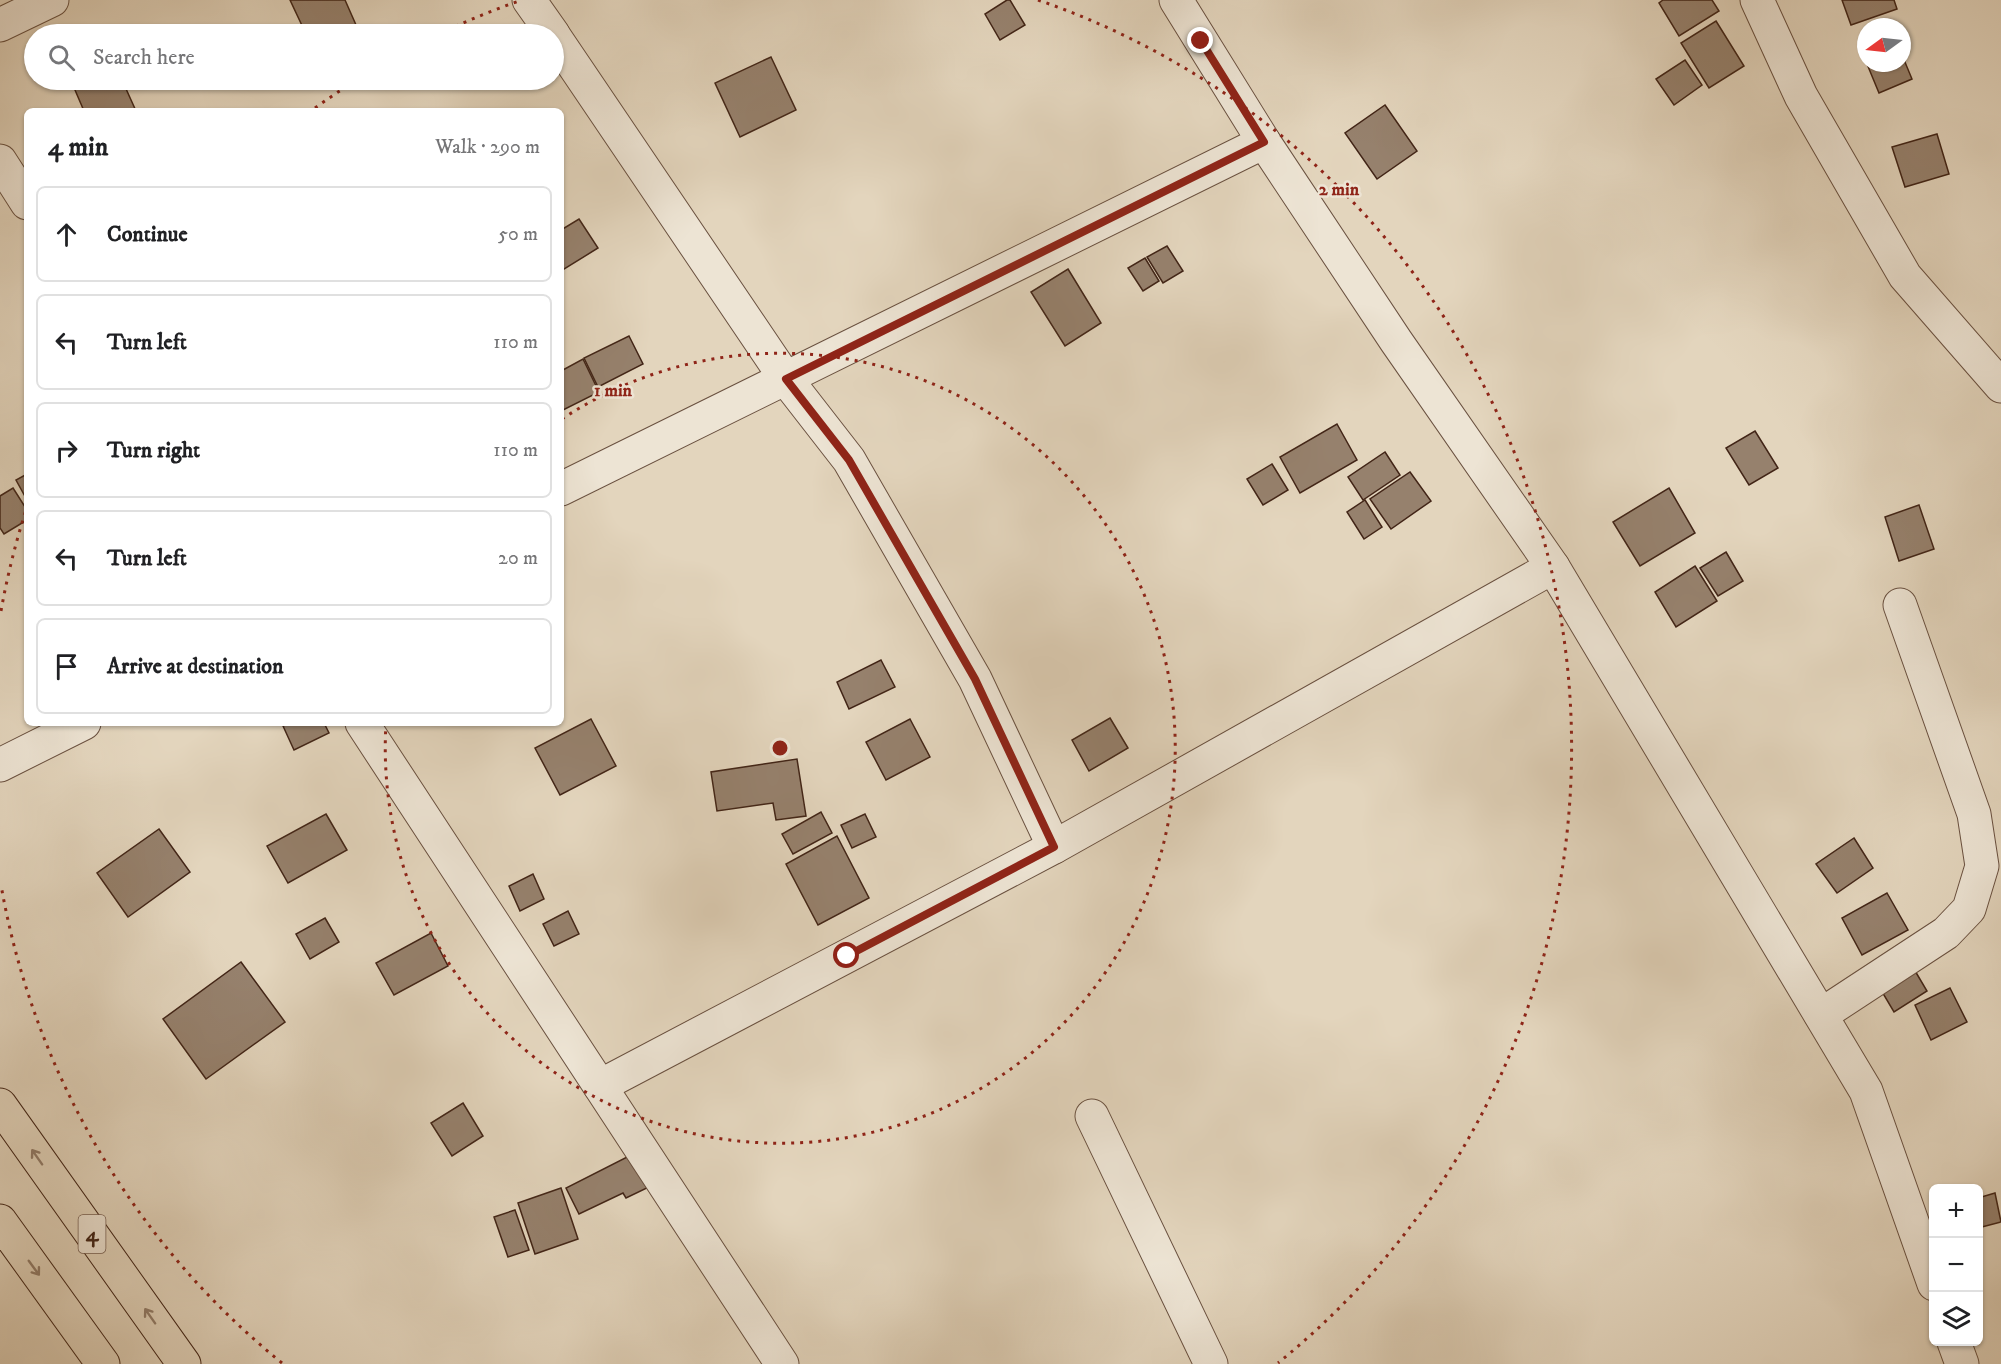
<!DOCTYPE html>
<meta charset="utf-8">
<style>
:root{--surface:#fff;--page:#f6f6f6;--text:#202124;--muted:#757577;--line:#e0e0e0}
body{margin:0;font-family:"IM FELL DW Pica",serif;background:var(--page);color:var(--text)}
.controls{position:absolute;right:18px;bottom:18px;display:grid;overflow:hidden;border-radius:9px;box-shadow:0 2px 4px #0004}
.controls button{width:54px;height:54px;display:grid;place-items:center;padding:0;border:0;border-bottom:2px solid var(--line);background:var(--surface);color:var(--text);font:30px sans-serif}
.compass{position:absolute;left:1857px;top:18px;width:54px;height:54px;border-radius:50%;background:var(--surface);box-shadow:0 2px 4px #0004;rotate:255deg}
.stop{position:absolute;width:18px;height:18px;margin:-14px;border:4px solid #8f2418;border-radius:50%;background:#fff}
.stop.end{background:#8f2418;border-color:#fff;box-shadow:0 2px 6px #0008}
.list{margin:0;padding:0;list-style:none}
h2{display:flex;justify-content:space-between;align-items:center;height:78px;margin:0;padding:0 24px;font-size:26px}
h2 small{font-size:20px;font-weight:400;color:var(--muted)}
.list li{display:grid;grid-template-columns:39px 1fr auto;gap:18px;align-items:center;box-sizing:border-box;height:96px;margin:0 12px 12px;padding:0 12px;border:2px solid var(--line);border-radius:9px}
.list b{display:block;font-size:22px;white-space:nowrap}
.list em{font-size:20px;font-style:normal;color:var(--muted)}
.icon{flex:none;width:33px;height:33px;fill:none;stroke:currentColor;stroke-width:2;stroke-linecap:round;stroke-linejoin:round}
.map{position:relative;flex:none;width:2001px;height:1364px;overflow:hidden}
.search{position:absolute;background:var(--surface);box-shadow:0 2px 4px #0004;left:24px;top:24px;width:540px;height:66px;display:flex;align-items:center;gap:15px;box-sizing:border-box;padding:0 21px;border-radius:33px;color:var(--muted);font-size:22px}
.panel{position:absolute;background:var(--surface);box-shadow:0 2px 4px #0004;left:24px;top:108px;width:540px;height:618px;border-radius:9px}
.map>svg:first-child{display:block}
.building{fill:#96816d;stroke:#422517;stroke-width:1.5}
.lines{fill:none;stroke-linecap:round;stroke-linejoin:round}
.minor-casing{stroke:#6a5140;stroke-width:35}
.highway-casing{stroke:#422517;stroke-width:35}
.minor{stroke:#ede4d4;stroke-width:33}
.highway{stroke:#e3d5bd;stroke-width:33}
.oneway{stroke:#927d6a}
.route{stroke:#8f2418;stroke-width:8}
.ring{fill:none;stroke:#8f2418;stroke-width:3;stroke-dasharray:3 6}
.labels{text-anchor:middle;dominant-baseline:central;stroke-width:5;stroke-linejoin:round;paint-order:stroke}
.shield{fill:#ede4d4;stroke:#755e50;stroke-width:1.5}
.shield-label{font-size:22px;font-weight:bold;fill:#422517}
.centre{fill:#8f2418;stroke:#ede4d4;stroke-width:3}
.ring-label{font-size:18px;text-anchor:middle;font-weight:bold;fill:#8f2418;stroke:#ede4d4;stroke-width:5;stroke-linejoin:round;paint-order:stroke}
</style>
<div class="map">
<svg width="2001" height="1364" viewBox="0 0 2001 1364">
<rect width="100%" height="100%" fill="#e3d5bd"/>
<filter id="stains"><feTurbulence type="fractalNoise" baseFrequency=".00333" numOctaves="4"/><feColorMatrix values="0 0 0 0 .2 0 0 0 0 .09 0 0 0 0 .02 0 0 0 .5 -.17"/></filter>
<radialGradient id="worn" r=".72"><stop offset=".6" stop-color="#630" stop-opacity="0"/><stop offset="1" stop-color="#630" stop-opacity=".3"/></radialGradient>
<g class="building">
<path d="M290,0H345L360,34H306Z"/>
<path d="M1007,0H1010L1025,25L1000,40L985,14Z"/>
<path d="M1663,0H1712L1719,11L1679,36L1659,3Z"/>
<path d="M1842,0H1894L1897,9L1851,25Z"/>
<path d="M1716,21L1744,66L1709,88L1681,43Z"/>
<path d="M1902,55L1912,79L1879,93L1867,64L1902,63Z"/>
<path d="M771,57L796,110L740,137L715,83Z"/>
<path d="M1685,60L1702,85L1674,105L1656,79Z"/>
<path d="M80,80H122L136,111H84L72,83Z"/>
<path d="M1385,105L1417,151L1377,179L1345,133Z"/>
<path d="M1937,134L1949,174L1905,187L1892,147Z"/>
<path d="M579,219L598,248L561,271V230Z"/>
<path d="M1167,246L1183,271L1163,283L1147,257Z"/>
<path d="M1145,258L1159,281L1143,291L1128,268Z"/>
<path d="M1068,269L1101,323L1065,346L1031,292Z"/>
<path d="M629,336L643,364L598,387L584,358Z"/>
<path d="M583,359L599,392L561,411V371Z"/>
<path d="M1337,424L1357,460L1300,493L1280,457Z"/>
<path d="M1755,431L1778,468L1749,485L1726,448Z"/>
<path d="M1385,452L1400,475L1363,500L1348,477Z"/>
<path d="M1272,464L1288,490L1263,505L1247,479Z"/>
<path d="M1410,472L1431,501L1391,529L1370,499Z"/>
<path d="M27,474V500L16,480Z"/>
<path d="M13,488L27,510V520L4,534L0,528V496Z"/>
<path d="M1669,488L1695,533L1640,566L1613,522Z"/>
<path d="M1365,500L1382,527L1364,539L1347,512Z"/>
<path d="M1919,505L1934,549L1899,561L1885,517Z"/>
<path d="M1726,552L1743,581L1718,596L1700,568Z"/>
<path d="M1695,566L1717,601L1676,627L1655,592Z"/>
<path d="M881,660L895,687L849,709L837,682Z"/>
<path d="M1110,718L1128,748L1089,771L1072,740Z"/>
<path d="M591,719L616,766L560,795L535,748Z"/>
<path d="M910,719L930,757L886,780L866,742Z"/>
<path d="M290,723H324L329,733L294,750L283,726Z"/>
<path d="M797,759L806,816L776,820L773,803L717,811L711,772Z"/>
<path d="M821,812L832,833L793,854L782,834Z"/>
<path d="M326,814L347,850L288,883L267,846Z"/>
<path d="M865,814L876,837L852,848L841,825Z"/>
<path d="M159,829L190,872L128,917L97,873Z"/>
<path d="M837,836L869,898L818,925L786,864Z"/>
<path d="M1854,838L1873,868L1837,893L1816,864Z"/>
<path d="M533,874L544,899L520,911L509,886Z"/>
<path d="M1887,893L1908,930L1862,955L1842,918Z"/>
<path d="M568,911L579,934L554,946L543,924Z"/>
<path d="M325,918L339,942L310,959L296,934Z"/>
<path d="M431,933L448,966L394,995L376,963Z"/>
<path d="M241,962L285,1022L206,1079L163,1019Z"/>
<path d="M1911,964L1927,991L1894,1012L1878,985Z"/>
<path d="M1950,988L1967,1022L1931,1040L1915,1005Z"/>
<path d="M463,1103L483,1136L452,1156L431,1123Z"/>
<path d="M633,1154L649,1187L626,1198L623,1193L579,1214L566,1188Z"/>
<path d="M561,1188L578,1239L535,1254L518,1203Z"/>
<path d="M1995,1193L2001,1222L1978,1228V1198Z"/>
<path d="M515,1210L529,1250L508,1257L494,1217Z"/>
</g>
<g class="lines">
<defs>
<g id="minor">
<path d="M529,0L553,34"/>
<path d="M1176,0L1264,142L1396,341L1553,567L1866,1091L1934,1284"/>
<path d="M1757,0L1801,96L1905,276L2001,386"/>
<path d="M0,25L52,0"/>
<path d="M554,36L786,379L849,460L975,679L1054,847"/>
<path d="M0,161L27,203"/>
<path d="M561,489L1264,142"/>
<path d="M362,723L782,1364"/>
<path d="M0,765L84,723"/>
<path d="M1821,1015L1946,933L1969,909L1982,866L1974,814L1900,605"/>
<path d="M600,1086L1054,847L1553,567"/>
<path d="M1092,1116L1211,1364"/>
<path d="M1954,1342L1962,1364"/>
</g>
<g id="highway">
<path d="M0,1105L184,1364"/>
<path d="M0,1221L103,1364"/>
</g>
</defs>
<use href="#minor" class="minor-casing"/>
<use href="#highway" class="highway-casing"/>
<use href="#minor" class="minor"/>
<use href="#highway" class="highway"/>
</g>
<defs><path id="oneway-shaft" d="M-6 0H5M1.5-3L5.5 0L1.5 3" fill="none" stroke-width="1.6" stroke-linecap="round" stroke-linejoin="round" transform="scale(1.5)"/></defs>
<g class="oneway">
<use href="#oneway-shaft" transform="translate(37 1157) rotate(-125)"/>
<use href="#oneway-shaft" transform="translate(34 1268) rotate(54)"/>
<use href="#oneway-shaft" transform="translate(150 1316) rotate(-125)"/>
</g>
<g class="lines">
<path class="route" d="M847,956L1054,847L975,679L849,460L786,379L1264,142L1201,41"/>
</g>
<g class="ring">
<path d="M562 419A395 395 0 1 1 386 724"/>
<path d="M282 1363A791 791 0 0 1 1 885M1 611A791 791 0 0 1 26 510M315 108A791 791 0 0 1 355 81M439 34A791 791 0 0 1 522 0M1038 0A791 791 0 0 1 1278 1363"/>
</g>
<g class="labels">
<rect class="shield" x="78.5" y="1215" width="27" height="38" rx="4.5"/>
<g class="shield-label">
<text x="92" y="1234">4</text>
</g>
</g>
<circle cx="780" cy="748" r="9" class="centre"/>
<g class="ring-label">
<text x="1339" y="195">2 min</text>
<text x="613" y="396">1 min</text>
</g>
<rect width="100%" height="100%" filter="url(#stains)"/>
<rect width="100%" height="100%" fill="url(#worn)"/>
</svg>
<div class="controls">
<button>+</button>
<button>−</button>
<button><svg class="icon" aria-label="layers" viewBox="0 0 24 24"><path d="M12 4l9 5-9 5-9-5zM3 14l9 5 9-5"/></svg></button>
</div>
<svg class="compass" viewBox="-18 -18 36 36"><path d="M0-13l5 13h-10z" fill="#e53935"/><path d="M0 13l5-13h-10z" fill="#757577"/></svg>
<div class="stop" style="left:847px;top:956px"></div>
<div class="stop end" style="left:1201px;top:41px"></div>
<div class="search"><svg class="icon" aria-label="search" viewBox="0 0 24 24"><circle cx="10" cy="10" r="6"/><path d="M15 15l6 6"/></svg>Search here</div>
<section class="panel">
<h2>4 min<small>Walk · 290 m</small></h2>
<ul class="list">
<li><svg class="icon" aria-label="ahead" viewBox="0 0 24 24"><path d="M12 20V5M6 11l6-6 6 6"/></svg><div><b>Continue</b></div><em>50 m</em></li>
<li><svg class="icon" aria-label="left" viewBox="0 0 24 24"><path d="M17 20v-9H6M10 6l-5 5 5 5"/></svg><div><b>Turn left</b></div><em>110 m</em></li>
<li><svg class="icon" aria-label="right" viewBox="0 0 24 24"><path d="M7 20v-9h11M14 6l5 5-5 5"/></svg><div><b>Turn right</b></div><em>110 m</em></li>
<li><svg class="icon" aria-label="left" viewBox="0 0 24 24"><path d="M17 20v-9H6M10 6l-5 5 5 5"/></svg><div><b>Turn left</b></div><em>20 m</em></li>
<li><svg class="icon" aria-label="arrive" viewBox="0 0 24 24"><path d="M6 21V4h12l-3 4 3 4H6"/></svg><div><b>Arrive at destination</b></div></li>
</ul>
</section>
</div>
